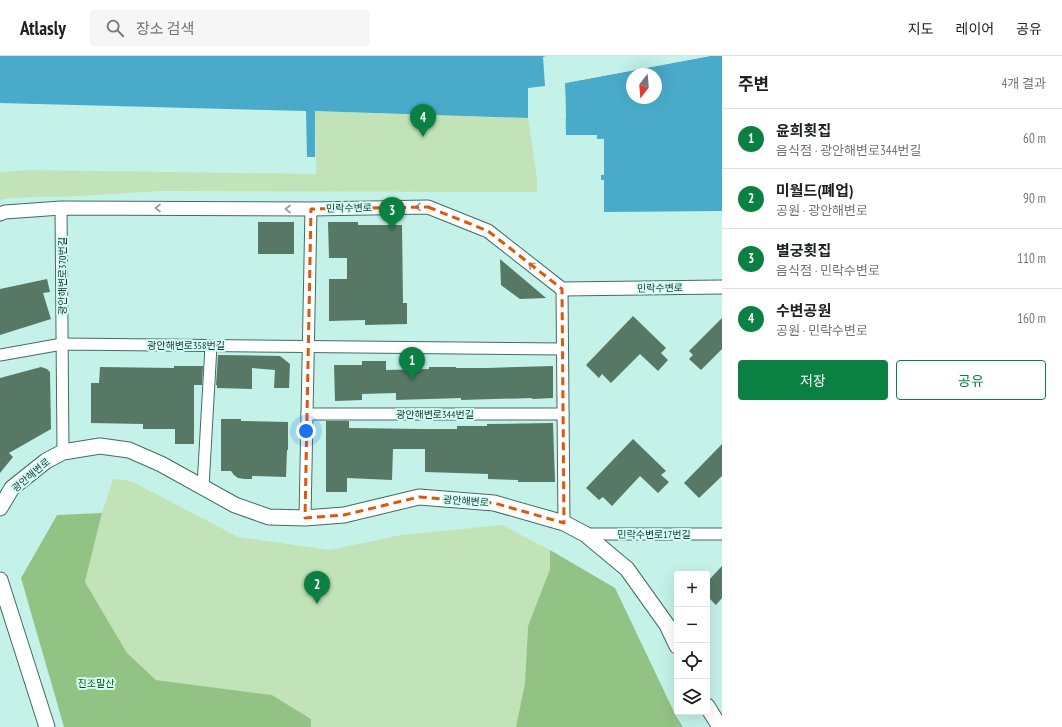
<!DOCTYPE html>
<html lang="ko">
<meta charset="utf-8">
<style>
:root{--surface:#fff;--page:#f6f6f6;--text:#202124;--muted:#757577;--line:#e0e0e0;--accent:#0b8043}
body{margin:0;font-family:"PT Sans Narrow","Noto Sans KR",sans-serif;background:var(--page);color:var(--text)}
.controls{position:absolute;right:12px;bottom:12px;display:grid;overflow:hidden;border-radius:4px;box-shadow:0 4px 16px #0002}
.controls button{width:36px;height:36px;display:grid;place-items:center;padding:0;border:0;border-bottom:1px solid var(--line);background:var(--surface);color:var(--text);font:20px sans-serif}
.compass{position:absolute;left:626px;top:12px;width:36px;height:36px;border-radius:50%;background:var(--surface);box-shadow:0 4px 16px #0002;rotate:196deg}
.you{position:absolute;left:306px;top:375px;width:14px;height:14px;margin:-10px;border:3px solid #fff;border-radius:50%;background:#1a73e8;box-shadow:0 0 0 6px #1a73e833}
.badge{display:grid;place-items:center;width:26px;height:26px;border-radius:50%;background:var(--accent);color:#fff;font-size:13px;font-weight:700}
.pin{position:absolute;translate:-50% -33px;filter:drop-shadow(0 1px 2px #0008)}
.pin::after{content:'';position:absolute;top:21px;width:14px;height:12px;background:inherit;clip-path:polygon(0 0,100% 0,50% 100%)}
.list{margin:0;padding:0;list-style:none}
h2{display:flex;justify-content:space-between;align-items:center;height:52px;margin:0;padding:0 16px;font-size:17px}
h2 small{font-size:13px;font-weight:400;color:var(--muted)}
.list li{display:grid;grid-template-columns:26px 1fr auto;gap:12px;align-items:center;box-sizing:border-box;height:60px;padding:0 16px;border-top:1px solid var(--line)}
.list b{display:block;font-size:15px;white-space:nowrap}
.list p{margin:0;font-size:13px;white-space:nowrap;color:var(--muted)}
.list em{font-size:13px;font-style:normal;color:var(--muted)}
.actions{display:flex;gap:8px;padding:12px 16px}
.actions a{flex:1;padding:9px 0;border:1px solid var(--accent);border-radius:4px;text-align:center;font-size:14px;color:var(--accent)}
.actions .main{background:var(--accent);color:#fff}
.icon{flex:none;width:22px;height:22px;fill:none;stroke:currentColor;stroke-width:2;stroke-linecap:round;stroke-linejoin:round}
.map{position:relative;flex:none;width:722px;height:671px;overflow:hidden}
header{display:flex;align-items:center;gap:24px;box-sizing:border-box;height:56px;padding:0 20px;background:var(--surface);border-bottom:1px solid var(--line)}
header strong{font-size:19px}
nav{display:flex;gap:22px;margin-inline-start:auto;font-size:14px}
.search{width:280px;height:36px;background:var(--page);display:flex;align-items:center;gap:10px;box-sizing:border-box;padding:0 14px;border-radius:4px;color:var(--muted);font-size:15px}
main{display:flex}
aside{flex:1;background:var(--surface)}
.map>svg:first-child{display:block}
.green{fill:#c2e3b7}
.forest{fill:#93c384}
.water{fill:#49aac9;fill-rule:evenodd}
.pier{fill:#c4f2e8}
.building{fill:#567865}
.lines{fill:none;stroke-linecap:round;stroke-linejoin:round}
.minor-casing{stroke:#426c64;stroke-width:13}
.tertiary-casing{stroke:#426c64;stroke-width:15}
.secondary-casing{stroke:#426c64;stroke-width:17}
.minor{stroke:#fff;stroke-width:11}
.tertiary{stroke:#fff;stroke-width:13}
.secondary{stroke:#fff;stroke-width:15}
.oneway{stroke:#929c9a}
.marked{fill:none;stroke:#de570e;stroke-width:3;stroke-dasharray:8 5;stroke-linejoin:round}
.labels{text-anchor:middle;dominant-baseline:central;stroke-width:4;stroke-linejoin:round;paint-order:stroke}
.street-label{font-size:10px;fill:#263835;stroke:#d1fff5}
.park-label{font-size:10px;fill:#214e0f;stroke:#d1fff5}
</style>
<header>
<strong>Atlasly</strong>
<div class="search"><svg class="icon" aria-label="search" viewBox="0 0 24 24"><circle cx="10" cy="10" r="6"/><path d="M15 15l6 6"/></svg>장소 검색</div>
<nav><a>지도</a><a>레이어</a><a>공유</a></nav>
</header>
<main>
<div class="map">
<svg width="722" height="671" viewBox="0 0 722 671">
<rect width="100%" height="100%" fill="#c4f2e8"/>
<g class="green">
<path d="M315,55L528,62L537,122V136L161,135L79,140L10,142L0,144V116L31,114L316,118Z"/>
<path d="M113,423L131,425L238,481L330,494L401,479L502,469L550,494V513L528,570L525,627L516,671H311V663L272,639L156,624L127,597L85,526L102,457Z"/>
</g>
<g class="forest">
<path d="M102,457L85,526L127,597L156,624L272,639L311,663V671H64L21,522L57,459Z"/>
<path d="M550,494L615,532L676,660L683,671H516L525,627L528,570L550,513Z"/>
</g>
<g class="water">
<path d="M0,0H546L543,1L545,30L528,32V62L315,55V101H307L306,55L0,47Z"/>
<path d="M710,0H722V155L604,156V124H601V119H604V83H597V79H566L565,27ZM632,18H656V42H632Z"/>
</g>
<path class="pier" d="M699,0H710L565,27L566,62H564L563,27L564,25Z"/>
<g class="building">
<rect x="258" y="166" width="36" height="32"/>
<path d="M328,166H358V169H402L403,247H407V268L365,269V264L329,265V223H347V202H329Z"/>
<path d="M500,203L546,242L520,243L501,229Z"/>
<path d="M47,223L50,236L43,237L51,263L0,279V233Z"/>
<path d="M633,260L666,292L661,297L668,304L658,315L640,298L611,327L602,318L599,322L586,309Z"/>
<path d="M722,262V293L701,314L689,303L693,299L689,295Z"/>
<path d="M218,299L280,300L290,308L289,332H274L275,314L252,312V333L217,332V329H216Z"/>
<path d="M362,305H386V314L429,313V311H456V312H487L553,310V342L532,343V342L461,344V342L396,344V337L362,338V344L335,345L334,309H362Z"/>
<path d="M174,310H203L202,329H194V388H175V373H143V368L91,367V327H99L100,311L174,312Z"/>
<path d="M41,311L47,313L50,316L51,373L9,397L13,401L0,417V322Z"/>
<path d="M221,363H241V365L288,366V394H287L286,421L252,420V423H245L238,422L234,419L231,415H221Z"/>
<path d="M326,365H349V372L423,373H457V370H487V368L553,367L555,426H518V424L488,423V418L425,416V393H393L392,424L347,422V436H326Z"/>
<path d="M633,383L666,415L661,419L669,426L658,437L640,420L612,450L603,441L599,444L586,432Z"/>
<path d="M722,388V420L699,442L684,427Z"/>
<path d="M722,510V542L716,549L707,540V526Z"/>
</g>
<g class="lines">
<defs>
<g id="minor">
<path d="M61,152L63,396"/>
<path d="M562,233L564,467"/>
<path d="M0,299L62,288L562,293"/>
<path d="M307,358H563"/>
<path d="M203,431L211,290"/>
<path d="M305,462L311,153"/>
<path d="M585,478H722"/>
</g>
<path id="tertiary" d="M0,158L5,156L61,152L311,153L428,151L488,175L562,233L722,231"/>
<g id="secondary">
<path d="M0,452L12,432L46,405L63,396L100,390L129,394L161,408L235,449L269,461L305,462L344,459L419,441L494,447L564,467L585,478L627,513L667,569L677,590"/>
<path d="M0,524L47,671"/>
<path d="M707,650L720,671"/>
</g>
</defs>
<use href="#minor" class="minor-casing"/>
<use href="#tertiary" class="tertiary-casing"/>
<use href="#secondary" class="secondary-casing"/>
<use href="#minor" class="minor"/>
<use href="#tertiary" class="tertiary"/>
<use href="#secondary" class="secondary"/>
</g>
<defs><path id="oneway-chevron" d="M-2-3.5L2.5 0L-2 3.5" fill="none" stroke-width="1.6" stroke-linecap="round" stroke-linejoin="round"/></defs>
<g class="oneway">
<use href="#oneway-chevron" transform="translate(418 151) rotate(179)"/>
<use href="#oneway-chevron" transform="translate(158 152) rotate(-180)"/>
<use href="#oneway-chevron" transform="translate(288 153) rotate(-180)"/>
<use href="#oneway-chevron" transform="translate(531 209) rotate(-141)"/>
</g>
<path class="marked" d="M428,151L488,175L562,233L564,467L494,447L419,441L344,459L305,462L311,153Z"/>
<g class="labels">
<g class="street-label">
<text transform="translate(349 152) rotate(-1)">민락수변로</text>
<text transform="translate(62 220) rotate(-90)">광안해변로370번길</text>
<text transform="translate(660 232) rotate(-1)">민락수변로</text>
<text x="186" y="289">광안해변로358번길</text>
<text x="435" y="358">광안해변로344번길</text>
<text transform="translate(31 419) rotate(-40)">광안해변로</text>
<text transform="translate(466 445) rotate(4)">광안해변로</text>
<text x="654" y="478">민락수변로17번길</text>
</g>
<g class="park-label">
<text x="96" y="627">진조말산</text>
</g>
</g>
</svg>
<div class="controls">
<button>+</button>
<button>−</button>
<button><svg class="icon" aria-label="locate" viewBox="0 0 24 24"><circle cx="12" cy="12" r="6"/><path d="M12 2v4M12 18v4M2 12h4M18 12h4"/></svg></button>
<button><svg class="icon" aria-label="layers" viewBox="0 0 24 24"><path d="M12 4l9 5-9 5-9-5zM3 14l9 5 9-5"/></svg></button>
</div>
<svg class="compass" viewBox="-18 -18 36 36"><path d="M0-13l5 13h-10z" fill="#e53935"/><path d="M0 13l5-13h-10z" fill="#757577"/></svg>
<div class="you"></div>
<div class="pin badge" style="left:412px;top:324px">1</div>
<div class="pin badge" style="left:317px;top:548px">2</div>
<div class="pin badge" style="left:392px;top:174px">3</div>
<div class="pin badge" style="left:423px;top:81px">4</div>
</div>
<aside>
<h2>주변<small>4개 결과</small></h2>
<ul class="list">
<li><span class="badge">1</span><div><b>윤희횟집</b><p>음식점 · 광안해변로344번길</p></div><em>60 m</em></li>
<li><span class="badge">2</span><div><b>미월드(폐업)</b><p>공원 · 광안해변로</p></div><em>90 m</em></li>
<li><span class="badge">3</span><div><b>별궁횟집</b><p>음식점 · 민락수변로</p></div><em>110 m</em></li>
<li><span class="badge">4</span><div><b>수변공원</b><p>공원 · 민락수변로</p></div><em>160 m</em></li>
</ul>
<div class="actions"><a class="main">저장</a><a>공유</a></div>
</aside>
</main>
